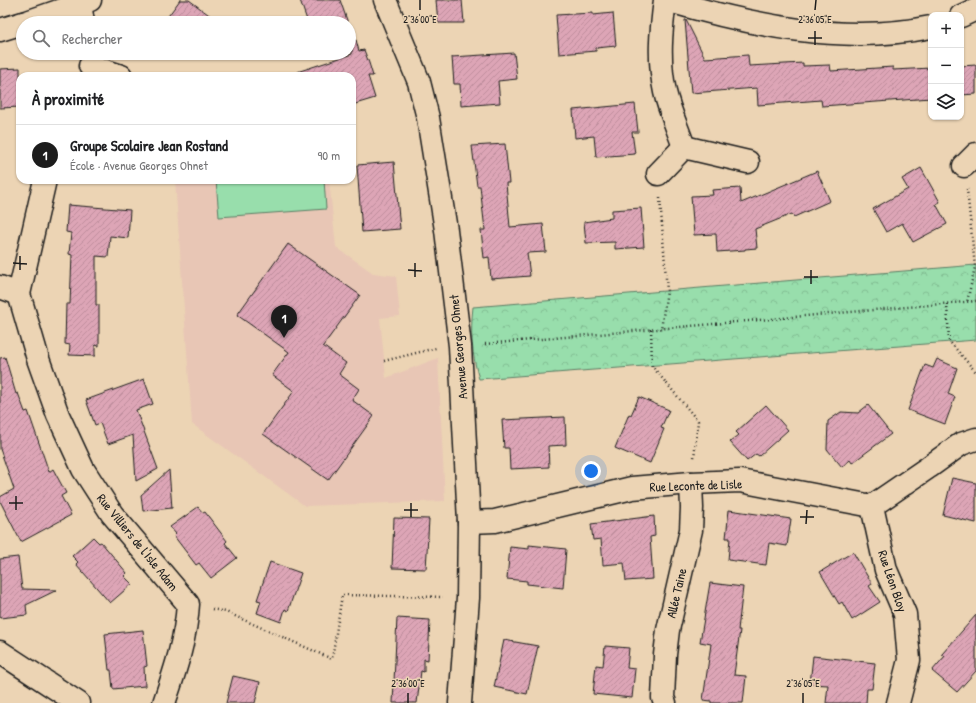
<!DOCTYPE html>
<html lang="fr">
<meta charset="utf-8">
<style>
:root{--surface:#fff;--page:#f2f2f2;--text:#202124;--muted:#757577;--line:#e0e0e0;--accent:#1c1c1c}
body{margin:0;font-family:"Patrick Hand",sans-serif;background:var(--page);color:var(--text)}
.controls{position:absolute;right:12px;top:12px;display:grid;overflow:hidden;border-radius:8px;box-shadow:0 1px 3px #0004}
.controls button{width:36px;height:36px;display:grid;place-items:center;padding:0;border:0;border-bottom:1px solid var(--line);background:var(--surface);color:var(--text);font:20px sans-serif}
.you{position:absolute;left:591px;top:471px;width:14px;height:14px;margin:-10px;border:3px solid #fff;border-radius:50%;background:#1a73e8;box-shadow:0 0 0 6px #1a73e833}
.badge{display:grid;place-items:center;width:26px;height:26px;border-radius:50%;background:var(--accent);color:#fff;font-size:13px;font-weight:700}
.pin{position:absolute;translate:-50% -33px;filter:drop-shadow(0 1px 2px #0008)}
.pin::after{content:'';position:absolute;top:21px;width:14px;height:12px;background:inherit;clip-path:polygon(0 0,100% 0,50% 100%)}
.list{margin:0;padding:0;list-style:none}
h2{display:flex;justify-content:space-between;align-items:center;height:52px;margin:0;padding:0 16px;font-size:17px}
h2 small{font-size:13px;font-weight:400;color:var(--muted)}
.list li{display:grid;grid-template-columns:26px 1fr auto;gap:12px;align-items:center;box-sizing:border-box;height:60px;padding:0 16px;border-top:1px solid var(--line)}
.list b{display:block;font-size:15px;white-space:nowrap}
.list p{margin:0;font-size:13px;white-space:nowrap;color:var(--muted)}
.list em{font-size:13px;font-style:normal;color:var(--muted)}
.icon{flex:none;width:22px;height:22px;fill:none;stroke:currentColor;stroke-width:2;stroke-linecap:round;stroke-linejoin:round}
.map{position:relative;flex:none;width:976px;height:703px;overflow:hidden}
.search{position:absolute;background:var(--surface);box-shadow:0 1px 3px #0004;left:16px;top:16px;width:340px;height:44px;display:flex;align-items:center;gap:10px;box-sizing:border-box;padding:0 14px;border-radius:22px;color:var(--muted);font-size:15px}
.panel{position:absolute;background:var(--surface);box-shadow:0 1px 3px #0004;left:16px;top:72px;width:340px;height:112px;border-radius:12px}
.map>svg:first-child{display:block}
.built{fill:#e8c6b5}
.grass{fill:#98deac;stroke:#5a7d64}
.park{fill:url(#park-crowns);stroke:#5a7d64}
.building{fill:url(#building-hatch);stroke:#1c1c1c}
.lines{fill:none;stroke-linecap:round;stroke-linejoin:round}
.street-casing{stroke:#1c1c1c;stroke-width:25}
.secondary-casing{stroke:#1c1c1c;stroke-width:25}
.path{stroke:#1c1c1c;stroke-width:2.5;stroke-dasharray:1 3;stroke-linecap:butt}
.street{stroke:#ecd4b4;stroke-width:22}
.secondary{stroke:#ecd4b4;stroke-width:22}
.ticks{fill:none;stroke:#1c1c1c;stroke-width:1.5}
.labels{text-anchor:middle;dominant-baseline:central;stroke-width:3;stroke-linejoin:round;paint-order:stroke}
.street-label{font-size:13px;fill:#1c1c1c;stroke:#ecd4b4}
.ticks-label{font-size:10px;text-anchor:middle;fill:#1c1c1c;stroke:#ecd4b4;stroke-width:3;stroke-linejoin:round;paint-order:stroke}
</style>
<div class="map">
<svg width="976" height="703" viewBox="0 0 976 703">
<defs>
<pattern id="park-crowns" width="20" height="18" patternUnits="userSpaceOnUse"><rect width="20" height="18" fill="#98deac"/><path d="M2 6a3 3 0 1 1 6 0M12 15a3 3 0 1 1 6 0" fill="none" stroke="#82be93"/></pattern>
<pattern id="building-hatch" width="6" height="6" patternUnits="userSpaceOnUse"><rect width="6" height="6" fill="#dda5b6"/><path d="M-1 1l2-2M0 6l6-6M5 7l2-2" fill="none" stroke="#bd8d9c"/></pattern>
</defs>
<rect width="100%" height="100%" fill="#ecd4b4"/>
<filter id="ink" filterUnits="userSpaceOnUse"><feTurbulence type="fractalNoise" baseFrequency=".025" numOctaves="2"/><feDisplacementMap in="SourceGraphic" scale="8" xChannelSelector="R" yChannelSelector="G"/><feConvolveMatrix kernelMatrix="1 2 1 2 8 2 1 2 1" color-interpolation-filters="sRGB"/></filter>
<g filter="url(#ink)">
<path class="built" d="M175,180H329L336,247L373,273L396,276L400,316L380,318L386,378L438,358L445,501L305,506L192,424Z"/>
<path class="grass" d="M216,180H324L326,209L219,217Z"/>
<path class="park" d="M976,265V340L479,379C472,356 470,331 473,307Z"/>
<g class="building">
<path d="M180,0H189L220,23H170L166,19Z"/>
<path d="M300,0H340L348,23H308Z"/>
<path d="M436,0H462L464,23H438Z"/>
<path d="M593,13V15L613,13L616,46L596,48V51L559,54L556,15Z"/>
<path d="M685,20H686L705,58L748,55L749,66L803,63V66L830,65L831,71L893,67V70L931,68V98L822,106L821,100L758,105L757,88L691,93Z"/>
<path d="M356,40L359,51L364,50L369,63L373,76H368L375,98L352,105V76H297V72L352,54V41Z"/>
<path d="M514,53L517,79L498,81L500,103L461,106L460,84H454L452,57Z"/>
<path d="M976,65V94L961,95V66Z"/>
<path d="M20,68V107L0,108V69Z"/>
<path d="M635,104L638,132H632L635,154L596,157L594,136L575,138L573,110Z"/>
<path d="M505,144L509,183H506L510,227L543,224L546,252L527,253L530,276L491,279L489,257L484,258L481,230H485L480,186H477L472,146Z"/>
<path d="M394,162L400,229L362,232L357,165Z"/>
<path d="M921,168L940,202L936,204L947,224L913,242L902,223L886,232L873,209L908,189L902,179Z"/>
<path d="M817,171L830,201L794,217L792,214L755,229L757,248L745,249V250L717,252L716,234L694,235L691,196L713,195L712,190L740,188L741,203Z"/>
<path d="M68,205L130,210L128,238L110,236L108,257L96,256V305H99V346L95,345V356L69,355L70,345L65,344L66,304H70L72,255L69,254L71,233L66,232Z"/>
<path d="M641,208L644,247L615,249V242L586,243L584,222L612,218V210Z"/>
<path d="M288,244L360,295L323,346L346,363L339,374L359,389L352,400L374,416L328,480L263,434L294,391L272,375L289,352L237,315Z"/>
<path d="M5,357L16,394L18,393L25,412L28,411L49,472L53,469L66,493L61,496L71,515L21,542L0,501V497L14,489L0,449V358Z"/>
<path d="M937,359L957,368L948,394L955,397L945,424L908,410L925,365L933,368Z"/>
<path d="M144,379L153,404L136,410L158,469L136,481L133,435L108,444L100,423L95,425L86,400Z"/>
<path d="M639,397L669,410L661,428L664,429L650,463L615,448L629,414L631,415Z"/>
<path d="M766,405L788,430L759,456L756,454L747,461L730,442L739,435L736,432Z"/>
<path d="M868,405L891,434L852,463L850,460L842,467L827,449L828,421L841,412L858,413Z"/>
<path d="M565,417L566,445L548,446L549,467L510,469L509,448H504L502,420Z"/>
<path d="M169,470L172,508L143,511L141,495Z"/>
<path d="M952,478L976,483V523L943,515Z"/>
<path d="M198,507L203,513L205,512L227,541L225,543L237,558L211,578L199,563L196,565L174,536L176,534L170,527Z"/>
<path d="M729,510L791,519L787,546L769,543L766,565L728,560L730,538H726Z"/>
<path d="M654,516L655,536L650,537L653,579L626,581L624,563L603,565L601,539L593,540L591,524Z"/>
<path d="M394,518L429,519L426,569L392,568Z"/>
<path d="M93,537L99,543L101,542L127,573L124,576L132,584L110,603L76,564L78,562L72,556Z"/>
<path d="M529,545L566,549L563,588L527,584V581L507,579L510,547L529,549Z"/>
<path d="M853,552L872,584L869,586L880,602L852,620L842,602L839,604L820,572Z"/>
<path d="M18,557L22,589L57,590L26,605L27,615L0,618V559Z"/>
<path d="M270,562L301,573L288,611L285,609L281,622L257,613L261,601L257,600Z"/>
<path d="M710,583L743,587L738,630H740L734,675L746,676L743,703H711V701L703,700L711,644L700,642Z"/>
<path d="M976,615V671L957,692L932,671L945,656L942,654Z"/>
<path d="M397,618L430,620L428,660L424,659V672L421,671L417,703H393Z"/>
<path d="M143,630L147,666L144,667L145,686L113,689L111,670H109L105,634Z"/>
<path d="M504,640L538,646L527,694L494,687Z"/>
<path d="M605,646L629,648L627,668L635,669L632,698L593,694L596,665L603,666Z"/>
<path d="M813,656L875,663L872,689H867L866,703H826L828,685L810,684Z"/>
<path d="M233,676L260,682L255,703H226Z"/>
</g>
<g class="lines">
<defs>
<g id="street">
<path d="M665,0C661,31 658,60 665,92C669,110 678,129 684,147"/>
<path d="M666,0C750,25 843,45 931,27"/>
<path d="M80,3L83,23"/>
<path d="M961,16L976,9"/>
<path d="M24,23L90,0"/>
<path d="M0,30L23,23"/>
<path d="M90,66L121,76"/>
<path d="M964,166L976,154"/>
<path d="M658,174L684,147L748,162"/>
<path d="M45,180L19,294L38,359L58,415L83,469L112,514L188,604C186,638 175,671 164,703"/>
<path d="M0,287L19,294"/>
<path d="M872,506L886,570L905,614L909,660L898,703"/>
<path d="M469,522L495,521L632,488L691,483L740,481L872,506L929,467L961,444L976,439"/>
<path d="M0,652L78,703"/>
<path d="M665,703L663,698L665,655L668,630L691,530L692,508L691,483"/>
</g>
<path id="secondary" d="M385,0L419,82L428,118L446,230L460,346L469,522L468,598L460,703"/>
</defs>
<use href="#street" class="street-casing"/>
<use href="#secondary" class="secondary-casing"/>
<g class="path">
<path d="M967,189L975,267L967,302"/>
<path d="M660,198L667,291L661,329"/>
<path d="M947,304L949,341L976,372"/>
<path d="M651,329L652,366L698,421L694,458"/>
<path d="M485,344L976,301"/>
<path d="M384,361L436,348"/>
<path d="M212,609L226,612L332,659L342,595L443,597"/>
</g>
<use href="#street" class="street"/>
<use href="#secondary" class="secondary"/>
</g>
</g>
<path class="ticks" d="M420,10V0M815,10L816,0M808,38H822M815,45V31M13,263L27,264M20,270V256M408,270L422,271M415,277V263M804,277H818M811,284V270M9,503H23M16,510V496M404,510H418M411,517V503M800,517H814M806,524L807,510M408,703V693M803,703V693"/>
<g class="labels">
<g class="street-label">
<text transform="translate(458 347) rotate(-95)">Avenue Georges Ohnet</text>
<text transform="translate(696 485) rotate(-2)">Rue Leconte de Lisle</text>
<text transform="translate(138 542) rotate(51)">Rue Villiers de l'Isle Adam</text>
<text transform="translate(893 581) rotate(71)">Rue Léon Bloy</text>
<text transform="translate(676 593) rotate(-77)">Allée Taine</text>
</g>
</g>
<g class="ticks-label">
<text x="420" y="23">2°36'00"E</text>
<text x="815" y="23">2°36'05"E</text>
<text x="408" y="687">2°36'00"E</text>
<text x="803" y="687">2°36'05"E</text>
</g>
</svg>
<div class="controls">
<button>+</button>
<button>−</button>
<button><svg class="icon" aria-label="layers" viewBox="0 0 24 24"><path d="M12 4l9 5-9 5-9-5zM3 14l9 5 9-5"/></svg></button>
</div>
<div class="you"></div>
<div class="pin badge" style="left:284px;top:338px">1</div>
<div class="search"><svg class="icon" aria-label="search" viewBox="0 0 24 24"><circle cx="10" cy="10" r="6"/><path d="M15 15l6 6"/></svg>Rechercher</div>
<section class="panel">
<h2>À proximité<small></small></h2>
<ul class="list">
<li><span class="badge">1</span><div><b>Groupe Scolaire Jean Rostand</b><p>École · Avenue Georges Ohnet</p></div><em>90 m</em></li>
</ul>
</section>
</div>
